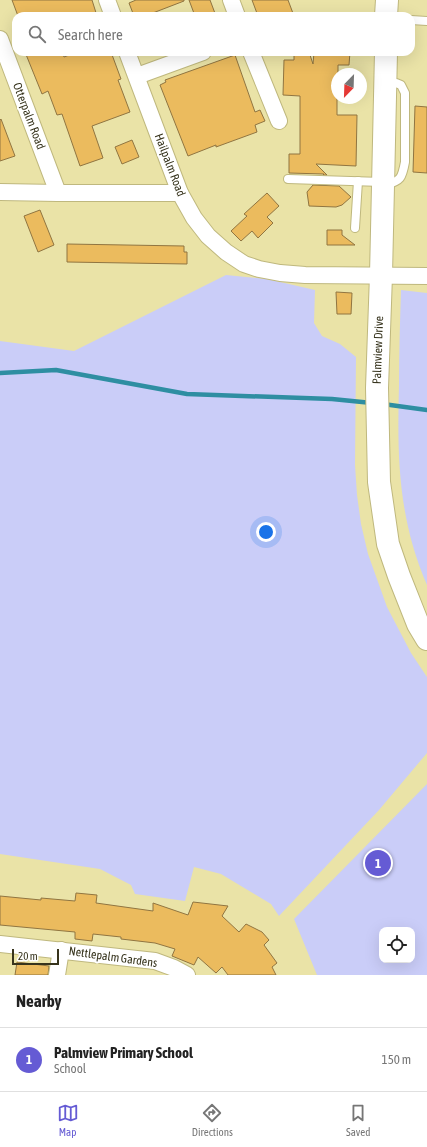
<!DOCTYPE html>
<style>
:root{--surface:#fff;--page:#f2f2f2;--text:#222;--muted:#767676;--line:#e0e0e0;--accent:#655bd4}
body{margin:0;font-family:"Asap Condensed",sans-serif;background:var(--page);color:var(--text)}
.controls{position:absolute;right:12px;bottom:12px;display:grid;overflow:hidden;border-radius:8px;box-shadow:0 4px 16px #0002}
.controls button{width:36px;height:36px;display:grid;place-items:center;padding:0;border:0;border-bottom:1px solid var(--line);background:var(--surface);color:var(--text);font:20px sans-serif}
.compass{position:absolute;left:331px;top:68px;width:36px;height:36px;border-radius:50%;background:var(--surface);box-shadow:0 4px 16px #0002;rotate:203deg}
.scale{position:absolute;left:12px;bottom:10px;width:47px;box-sizing:border-box;padding-left:4px;border:2px solid #37341d;border-top:0;font-size:11px;line-height:14px;white-space:nowrap;color:#37341d;-webkit-text-stroke:3px #fff;paint-order:stroke}
.you{position:absolute;left:266px;top:532px;width:14px;height:14px;margin:-10px;border:3px solid #fff;border-radius:50%;background:#1a73e8;box-shadow:0 0 0 6px #1a73e833}
.badge{display:grid;place-items:center;width:26px;height:26px;border-radius:50%;background:var(--accent);color:#fff;font-size:13px;font-weight:700}
.pin{position:absolute;translate:-50% -50%;border:2px solid #fff;box-shadow:0 1px 4px #0006}
.list{margin:0;padding:0;list-style:none}
h2{display:flex;justify-content:space-between;align-items:center;height:52px;margin:0;padding:0 16px;font-size:17px}
h2 small{font-size:13px;font-weight:400;color:var(--muted)}
.list li{display:grid;grid-template-columns:26px 1fr auto;gap:12px;align-items:center;box-sizing:border-box;height:64px;padding:0 16px;border-top:1px solid var(--line)}
.list b{display:block;font-size:15px;white-space:nowrap}
.list p{margin:0;font-size:13px;white-space:nowrap;color:var(--muted)}
.list em{font-size:13px;font-style:normal;color:var(--muted)}
.icon{flex:none;width:22px;height:22px;fill:none;stroke:currentColor;stroke-width:2;stroke-linecap:round;stroke-linejoin:round}
.map{position:relative;flex:none;width:427px;height:975px;overflow:hidden}
.search{position:absolute;background:var(--surface);box-shadow:0 4px 16px #0002;left:12px;right:12px;top:12px;height:44px;display:flex;align-items:center;gap:10px;box-sizing:border-box;padding:0 14px;border-radius:12px;color:var(--muted);font-size:15px}
.sheet{height:116px;background:var(--surface)}
nav{display:flex;justify-content:space-around;align-items:center;box-sizing:border-box;height:56px;border-top:1px solid var(--line);background:var(--surface);font-size:11px;color:var(--muted)}
nav a{display:grid;justify-items:center;gap:2px}
nav .on{color:var(--accent)}
.map>svg:first-child{display:block}
.green{fill:#cacdf8;fill-rule:evenodd}
.lines{fill:none;stroke-linecap:round;stroke-linejoin:round}
.stream{stroke:#2e8ea2;stroke-width:4.5}
.building{fill:#ebbb5e;stroke:#907541}
.lane-casing{stroke:#bfb87e;stroke-width:10}
.street-casing{stroke:#bfb87e;stroke-width:18}
.secondary-casing{stroke:#bfb87e;stroke-width:24}
.lane{stroke:#fff;stroke-width:8}
.street{stroke:#fff;stroke-width:16}
.secondary{stroke:#fff;stroke-width:22}
.labels{text-anchor:middle;dominant-baseline:central;stroke-width:4;stroke-linejoin:round;paint-order:stroke}
.street-label{font-size:12px;fill:#37341d;stroke:#fff}
</style>
<div class="map">
<svg width="427" height="975" viewBox="0 0 427 975">
<rect width="100%" height="100%" fill="#eae3a7"/>
<g class="green">
<path d="M226,275L267,279L315,290L314,323L322,336L340,344L356,357L355,465L357,495L361,524L368,554L387,607L411,653L427,677V753L379,810L279,916L271,904L221,874L194,867L185,901L135,894L131,885L100,869L0,854V341L74,351Z"/>
<path d="M401,290L427,293V585C398,518 397,456 399,385C399,353 400,322 401,290Z"/>
<path d="M427,784V975H317L294,919ZM382,930H412V960H382Z"/>
</g>
<g class="lines">
<g class="stream">
<path d="M0,373L56,370L187,394L332,399L372,403"/>
<path d="M383,404L427,410"/>
</g>
</g>
<g class="building">
<path d="M12,0H92L97,16H18Z"/>
<path d="M136,0H184V1L145,16H134L129,3Z"/>
<path d="M189,0H210L216,16H195Z"/>
<path d="M252,0H288L294,16H258Z"/>
<path d="M25,52H62L64,57L77,52H111L121,79L118,80L130,112L92,126L103,158L80,166L62,114L57,115L48,91L42,94Z"/>
<path d="M294,52H309L313,64L314,52H350L349,65H338V74H337V115H357L356,166L316,164L327,175H323L324,174L289,173V154H300V96L283,95L284,60H294Z"/>
<path d="M235,55L255,112L260,110L265,121L255,125L257,132L216,147V145L188,156L160,85L166,82L165,80Z"/>
<path d="M415,106L427,107V173L413,172Z"/>
<path d="M1,119L15,156L0,161V120Z"/>
<path d="M132,140L139,157L122,164L115,147Z"/>
<path d="M313,185L339,186L351,197L342,205L336,207L309,206L307,192Z"/>
<path d="M267,193L279,206L267,217L273,223L258,238L252,231L241,241L231,231L247,216L244,214Z"/>
<path d="M40,210L54,245L38,252L24,216Z"/>
<path d="M327,230H342V235L355,245H327Z"/>
<path d="M67,244L184,246V252H187V264L67,262Z"/>
<path d="M336,292L352,293L351,314H337Z"/>
<path d="M76,893L97,895L96,903L153,911V903L188,915L193,902L228,906L222,916L239,932L246,924L262,932L269,940L264,945L277,963L272,967L276,975H228L222,967L216,973L198,957L194,965L172,956L175,949L155,943L121,939V937L93,934L92,941L75,939V932L0,925V896L41,900V898L75,901Z"/>
<path d="M17,962L49,966L48,975H15Z"/>
</g>
<g class="lines">
<defs>
<g id="lane">
<path d="M411,20L427,21"/>
<path d="M288,179L382,182"/>
<path d="M385,185C401,181 402,178 405,162V93L401,85L396,83L386,84"/>
<path d="M355,228L358,181"/>
</g>
<g id="street">
<path d="M107,0L113,16"/>
<path d="M231,0L237,16"/>
<path d="M0,39L58,193"/>
<path d="M127,52L180,193L194,218L208,236L226,252L244,264L259,269L280,273L305,275L427,276"/>
<path d="M251,52L279,121"/>
<path d="M137,76L203,52"/>
<path d="M0,192L58,193H180"/>
<path d="M0,944L155,961L174,968L187,975"/>
<path d="M57,975L61,950"/>
</g>
<g id="secondary">
<path d="M386,16L387,0"/>
<path d="M386,52L381,275L377,388L379,482L388,544L399,576L418,624L427,639"/>
</g>
</defs>
<use href="#lane" class="lane-casing"/>
<use href="#street" class="street-casing"/>
<use href="#secondary" class="secondary-casing"/>
<use href="#lane" class="lane"/>
<use href="#street" class="street"/>
<use href="#secondary" class="secondary"/>
</g>
<g class="labels">
<g class="street-label">
<text transform="translate(29 116) rotate(69)">Otterpalm Road</text>
<text transform="translate(170 165) rotate(69)">Hailpalm Road</text>
<text transform="translate(378 350) rotate(-88)">Palmview Drive</text>
<text transform="translate(113 957) rotate(8)">Nettlepalm Gardens</text>
</g>
</g>
</svg>
<div class="controls">
<button><svg class="icon" aria-label="locate" viewBox="0 0 24 24"><circle cx="12" cy="12" r="6"/><path d="M12 2v4M12 18v4M2 12h4M18 12h4"/></svg></button>
</div>
<svg class="compass" viewBox="-18 -18 36 36"><path d="M0-13l5 13h-10z" fill="#e53935"/><path d="M0 13l5-13h-10z" fill="#767676"/></svg>
<div class="scale">20 m</div>
<div class="you"></div>
<div class="pin badge" style="left:378px;top:863px">1</div>
<div class="search"><svg class="icon" aria-label="search" viewBox="0 0 24 24"><circle cx="10" cy="10" r="6"/><path d="M15 15l6 6"/></svg>Search here</div>
</div>
<section class="sheet">
<h2>Nearby<small></small></h2>
<ul class="list">
<li><span class="badge">1</span><div><b>Palmview Primary School</b><p>School</p></div><em>150 m</em></li>
</ul>
</section>
<nav>
<a class="on"><svg class="icon" aria-label="map" viewBox="0 0 24 24"><path d="M3 6l6-2 6 2 6-2v14l-6 2-6-2-6 2zM9 4v14M15 6v14"/></svg>Map</a>
<a><svg class="icon" aria-label="directions" viewBox="0 0 24 24"><path d="M12 3l9 9-9 9-9-9zM9 14v-3h6M13 9l2 2-2 2"/></svg>Directions</a>
<a><svg class="icon" aria-label="saved" viewBox="0 0 24 24"><path d="M7 4h10v16l-5-4-5 4z"/></svg>Saved</a>
</nav>
